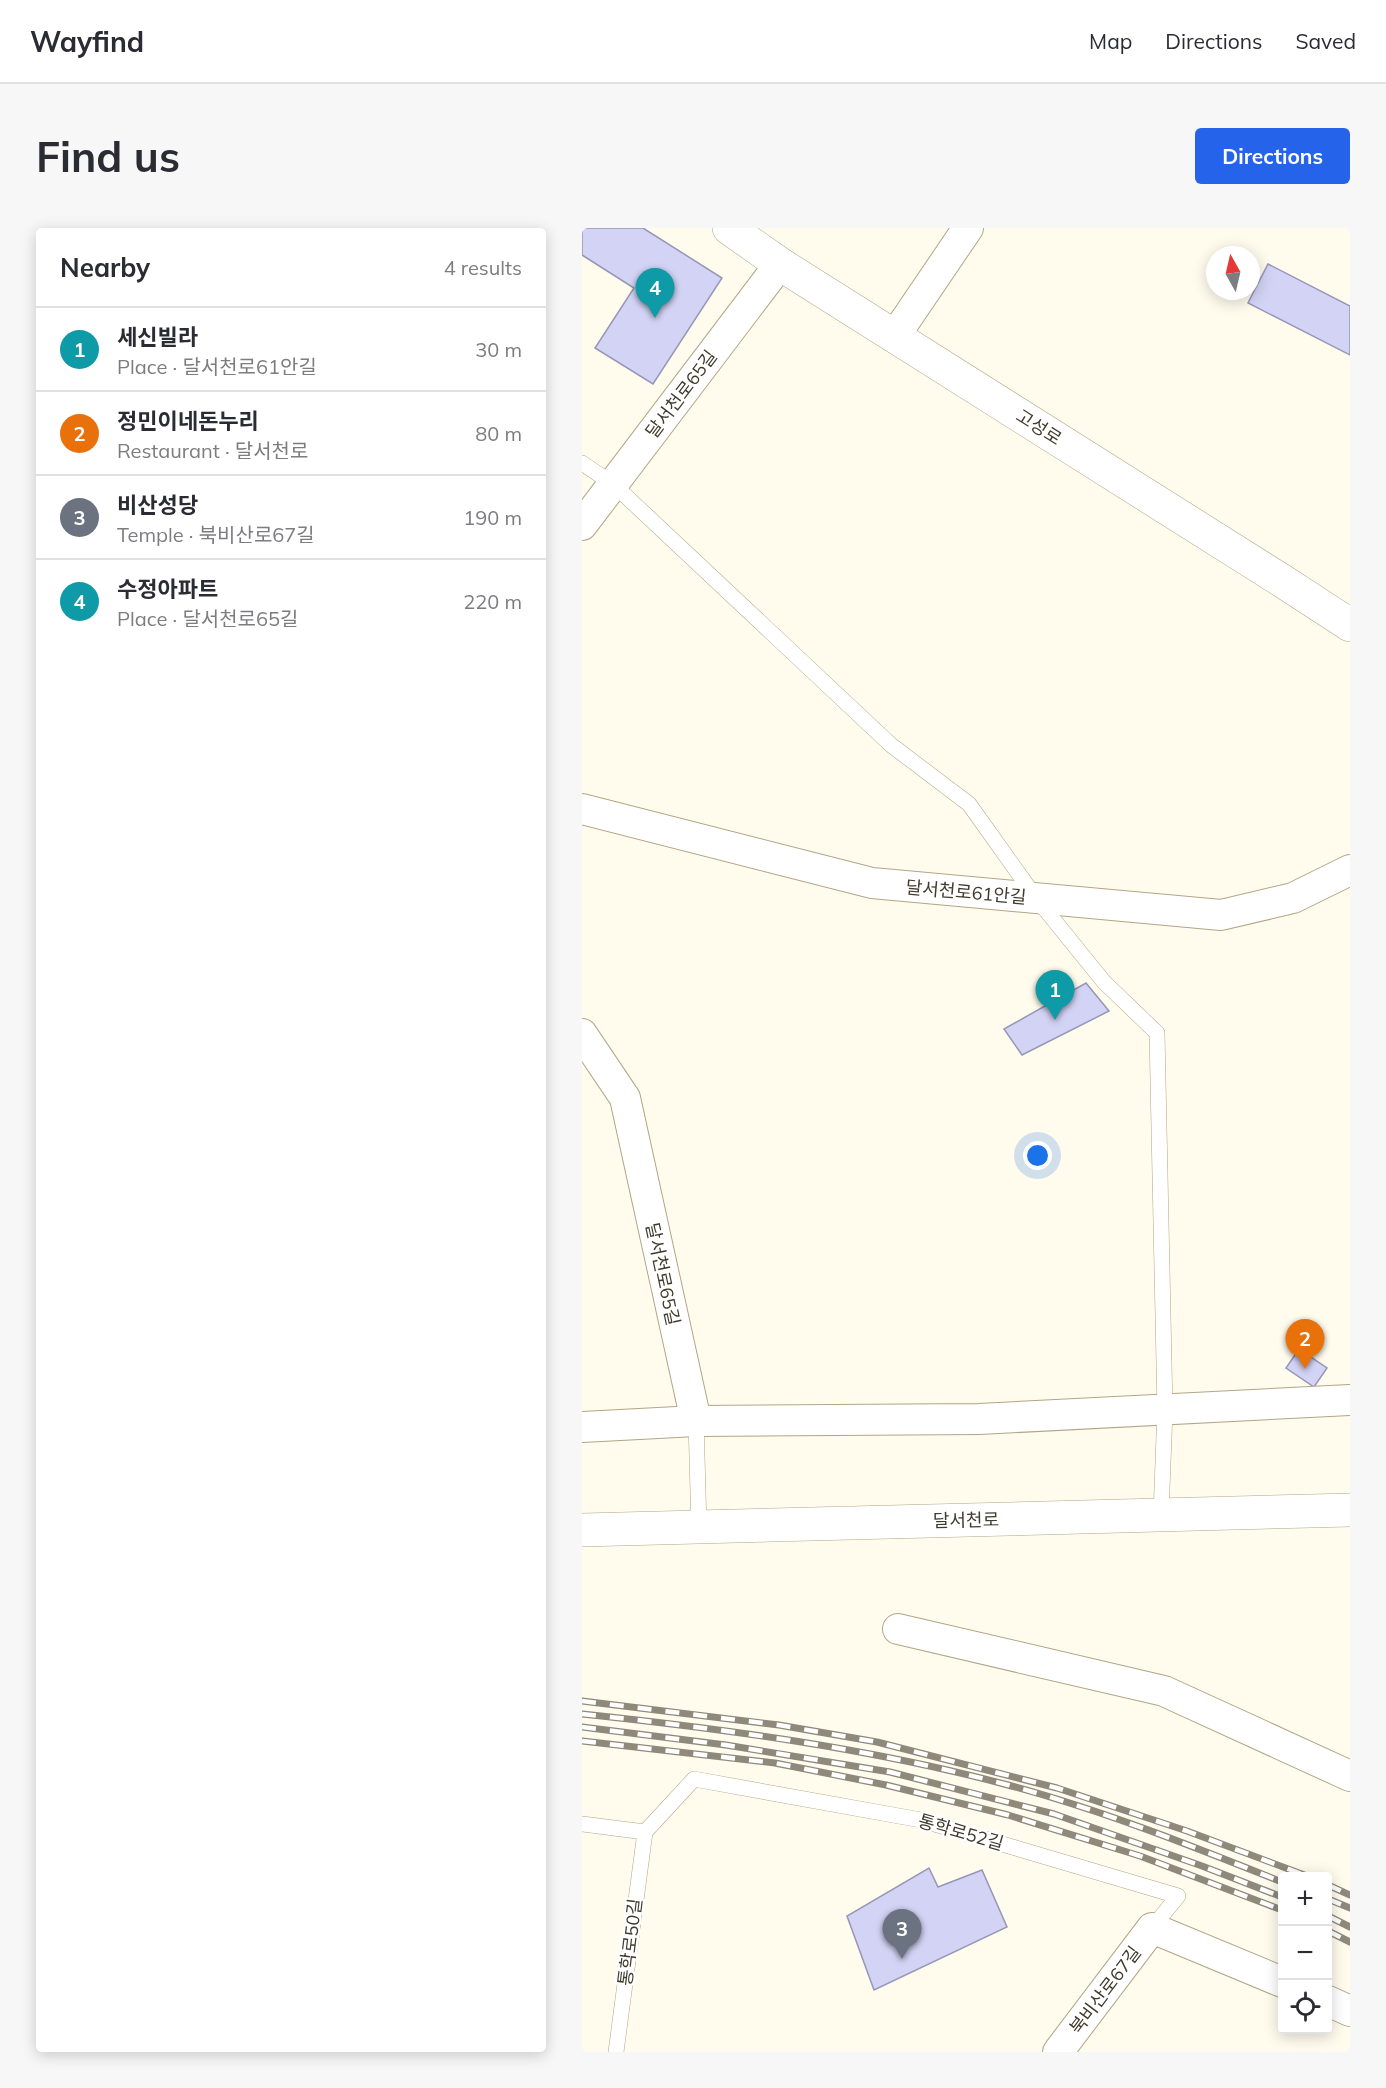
<!DOCTYPE html>
<meta charset="utf-8">
<style>
:root{--surface:#fff;--page:#f7f7f7;--text:#2b2b33;--muted:#7c7c81;--line:#e1e1e2;--accent:#2563eb}
body{margin:0;font-family:Mulish,"Noto Sans KR",sans-serif;background:var(--page);color:var(--text)}
.controls{position:absolute;right:18px;bottom:18px;display:grid;overflow:hidden;border-radius:6px;box-shadow:0 3px 15px #0003}
.controls button{width:54px;height:54px;display:grid;place-items:center;padding:0;border:0;border-bottom:2px solid var(--line);background:var(--surface);color:var(--text);font:30px sans-serif}
.compass{position:absolute;left:624px;top:18px;width:54px;height:54px;border-radius:50%;background:var(--surface);box-shadow:0 3px 15px #0003;rotate:352deg}
.you{position:absolute;left:456px;top:928px;width:21px;height:21px;margin:-15px;border:4px solid #fff;border-radius:50%;background:#1a73e8;box-shadow:0 0 0 9px #1a73e833}
.badge{display:grid;place-items:center;width:39px;height:39px;border-radius:50%;background:var(--accent);color:#fff;font-size:20px;font-weight:700}
.pin{position:absolute;translate:-50% -50px;filter:drop-shadow(0 2px 3px #0008)}
.pin::after{content:'';position:absolute;top:32px;width:21px;height:18px;background:inherit;clip-path:polygon(0 0,100% 0,50% 100%)}
.list{margin:0;padding:0;list-style:none}
h2{display:flex;justify-content:space-between;align-items:center;height:78px;margin:0;padding:0 24px;font-size:26px}
h2 small{font-size:20px;font-weight:400;color:var(--muted)}
.list li{display:grid;grid-template-columns:39px 1fr auto;gap:18px;align-items:center;box-sizing:border-box;height:84px;padding:0 24px;border-top:2px solid var(--line)}
.list b{display:block;font-size:22px;white-space:nowrap}
.list p{margin:0;font-size:20px;white-space:nowrap;color:var(--muted)}
.list em{font-size:20px;font-style:normal;color:var(--muted)}
.icon{flex:none;width:33px;height:33px;fill:none;stroke:currentColor;stroke-width:2;stroke-linecap:round;stroke-linejoin:round}
.map{position:relative;flex:none;width:768px;height:1824px;overflow:hidden;border-radius:6px}
header{display:flex;align-items:center;gap:36px;box-sizing:border-box;height:84px;padding:0 30px;background:var(--surface);border-bottom:2px solid var(--line)}
header strong{font-size:28px}
nav{display:flex;gap:33px;margin-inline-start:auto;font-size:21px}
.intro{display:flex;align-items:center;justify-content:space-between;box-sizing:border-box;height:144px;padding:0 36px}
h1{margin:0;font-size:42px}
.button{padding:15px 27px;border-radius:6px;background:var(--accent);color:#fff;font-size:21px;font-weight:700}
main{display:flex;gap:36px;padding:0 36px}
aside{flex:1;background:var(--surface);border-radius:6px;box-shadow:0 3px 15px #0003}
.map>svg:first-child{display:block}
.building{fill:#d3d3f5;stroke:#9696b7;stroke-width:1.5}
.lines{fill:none;stroke-linecap:round;stroke-linejoin:round}
.service-casing{stroke:#b1a685;stroke-width:16}
.minor-casing{stroke:#b1a685;stroke-width:32}
.tertiary-casing{stroke:#b1a685;stroke-width:34}
.secondary-casing{stroke:#b1a685;stroke-width:34}
.service{stroke:#fff;stroke-width:15}
.minor{stroke:#fff;stroke-width:30}
.tertiary{stroke:#fff;stroke-width:33}
.secondary{stroke:#fff;stroke-width:33}
.rail-casing{stroke:#8e897b;stroke-width:7}
.rail{stroke:#fff;stroke-width:4.5;stroke-dasharray:14;stroke-linecap:butt}
.labels{text-anchor:middle;dominant-baseline:central;stroke-width:5;stroke-linejoin:round;paint-order:stroke}
.street-label{font-size:18px;fill:#403b2d;stroke:#fff}
</style>
<header>
<strong>Wayfind</strong>
<nav><a>Map</a><a>Directions</a><a>Saved</a></nav>
</header>
<div class="intro"><h1>Find us</h1><a class="button">Directions</a></div>
<main>
<aside>
<h2>Nearby<small>4 results</small></h2>
<ul class="list">
<li><span class="badge" style="background:#0f9aa8">1</span><div><b>세신빌라</b><p>Place · 달서천로61안길</p></div><em>30 m</em></li>
<li><span class="badge" style="background:#e8710a">2</span><div><b>정민이네돈누리</b><p>Restaurant · 달서천로</p></div><em>80 m</em></li>
<li><span class="badge" style="background:#6b7280">3</span><div><b>비산성당</b><p>Temple · 북비산로67길</p></div><em>190 m</em></li>
<li><span class="badge" style="background:#0f9aa8">4</span><div><b>수정아파트</b><p>Place · 달서천로65길</p></div><em>220 m</em></li>
</ul>
</aside>
<div class="map">
<svg width="768" height="1824" viewBox="0 0 768 1824">
<rect width="100%" height="100%" fill="#fffbed"/>
<g class="building">
<path d="M0,0H61L140,50L71,156L13,120L52,60L0,27Z"/>
<path d="M686,36L768,78V127L666,75Z"/>
<path d="M504,755L527,783L440,827L422,801Z"/>
<path d="M717,1121L745,1140L732,1159L704,1140Z"/>
<path d="M347,1640L356,1659L400,1642L425,1699L292,1762L265,1688Z"/>
</g>
<g class="lines">
<defs>
<g id="service">
<path d="M0,235L31,256L309,517L387,576L454,670L522,754L575,805L583,1182L579,1287"/>
<path d="M114,1193L117,1299"/>
<path d="M0,1596L63,1604L112,1551L339,1592L596,1668L570,1700"/>
<path d="M34,1824L63,1604"/>
</g>
<g id="minor">
<path d="M312,109L386,0"/>
<path d="M0,297L198,36"/>
<path d="M0,581L290,655L639,687L711,670L768,642"/>
<path d="M0,806L43,870L114,1193"/>
<path d="M0,1199L114,1193L397,1191L768,1172"/>
<path d="M316,1401L582,1463L768,1548"/>
<path d="M746,1773L768,1783"/>
<path d="M476,1824L570,1700L700,1754"/>
</g>
<path id="tertiary" d="M147,0L198,36L702,354L768,397"/>
<path id="secondary" d="M0,1302L768,1282"/>
</defs>
<use href="#service" class="service-casing"/>
<use href="#minor" class="minor-casing"/>
<use href="#tertiary" class="tertiary-casing"/>
<use href="#secondary" class="secondary-casing"/>
<use href="#service" class="service"/>
<use href="#minor" class="minor"/>
<use href="#tertiary" class="tertiary"/>
<use href="#secondary" class="secondary"/>
<defs>
<g id="rail">
<path d="M0,1473L197,1497L295,1514L475,1560L605,1603L725,1648"/>
<path d="M0,1486C143,1501 287,1520 426,1557C520,1582 610,1618 700,1654"/>
<path d="M0,1499L144,1517L308,1544L472,1586L620,1638L700,1669"/>
<path d="M0,1513L193,1535L304,1557L426,1587L558,1628L700,1682"/>
<path d="M746,1657L768,1667"/>
<path d="M746,1671L768,1680"/>
<path d="M746,1688L768,1699"/>
<path d="M746,1703L768,1714"/>
</g>
</defs>
<use href="#rail" class="rail-casing"/>
<use href="#rail" class="rail"/>
</g>
<g class="labels">
<g class="street-label">
<text transform="translate(99 166) rotate(-53)">달서천로65길</text>
<text transform="translate(457 199) rotate(32)">고성로</text>
<text transform="translate(384 664) rotate(5)">달서천로61안길</text>
<text transform="translate(81 1046) rotate(78)">달서천로65길</text>
<text transform="translate(384 1292) rotate(-1)">달서천로</text>
<text transform="translate(379 1604) rotate(16)">통학로52길</text>
<text transform="translate(48 1714) rotate(-83)">통학로50길</text>
<text transform="translate(523 1762) rotate(-53)">북비산로67길</text>
</g>
</g>
</svg>
<div class="controls">
<button>+</button>
<button>−</button>
<button><svg class="icon" aria-label="locate" viewBox="0 0 24 24"><circle cx="12" cy="12" r="6"/><path d="M12 2v4M12 18v4M2 12h4M18 12h4"/></svg></button>
</div>
<svg class="compass" viewBox="-18 -18 36 36"><path d="M0-13l5 13h-10z" fill="#e53935"/><path d="M0 13l5-13h-10z" fill="#7c7c81"/></svg>
<div class="you"></div>
<div class="pin badge" style="left:473px;top:792px;background:#0f9aa8">1</div>
<div class="pin badge" style="left:723px;top:1141px;background:#e8710a">2</div>
<div class="pin badge" style="left:320px;top:1731px;background:#6b7280">3</div>
<div class="pin badge" style="left:73px;top:90px;background:#0f9aa8">4</div>
</div>
</main>
